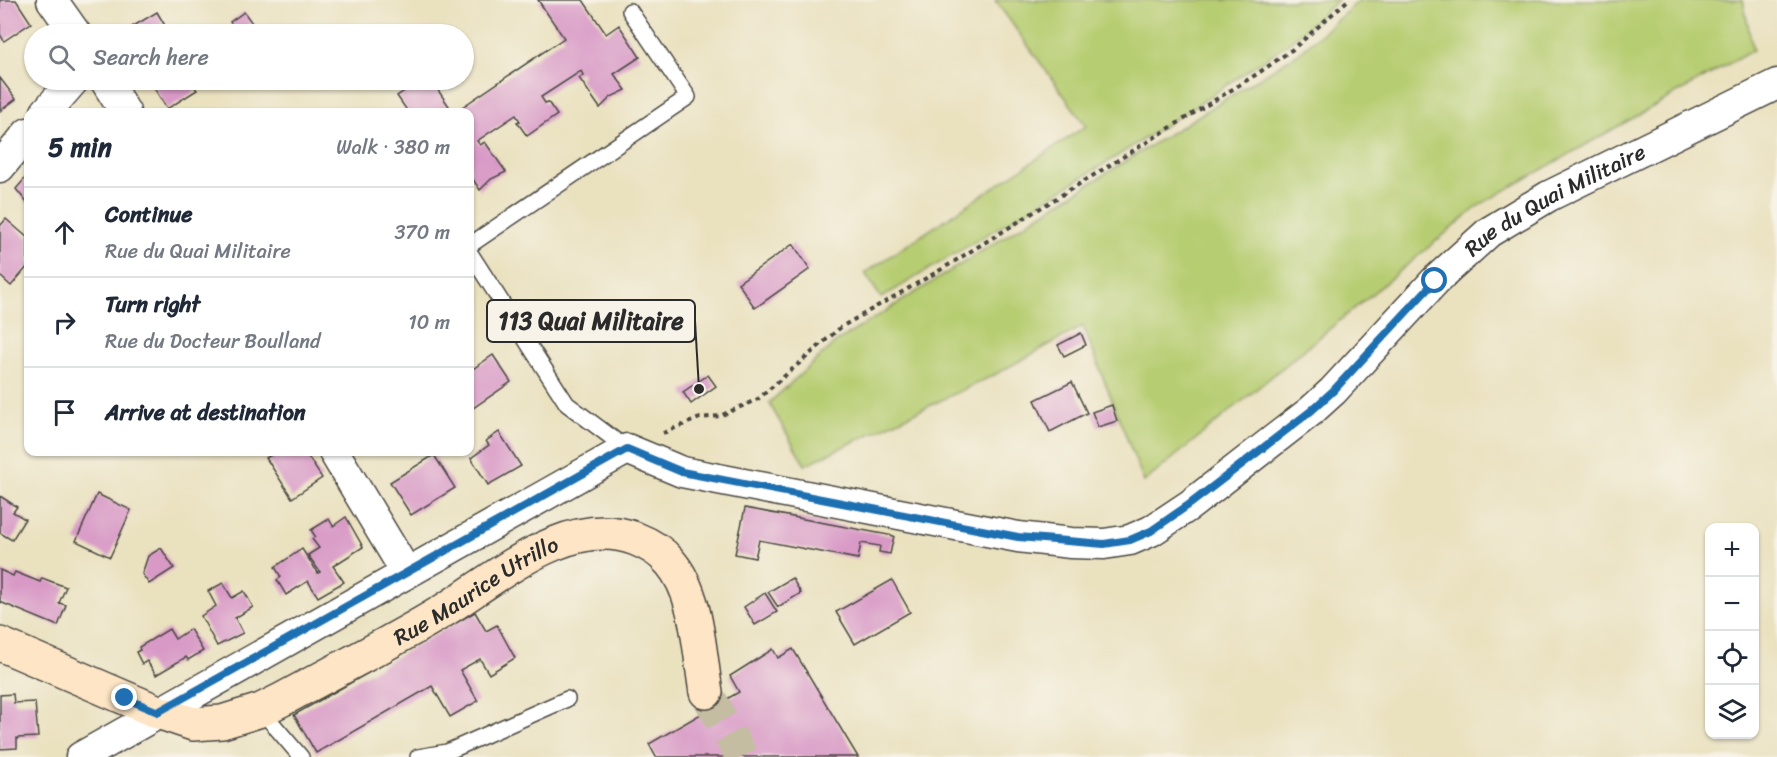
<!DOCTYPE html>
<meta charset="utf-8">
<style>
:root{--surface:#fff;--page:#f6f6f7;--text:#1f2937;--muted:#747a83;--line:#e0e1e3}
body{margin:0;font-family:Sriracha,sans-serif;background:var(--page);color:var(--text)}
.controls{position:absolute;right:18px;bottom:18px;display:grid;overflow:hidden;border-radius:12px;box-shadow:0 2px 4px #0004}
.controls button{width:54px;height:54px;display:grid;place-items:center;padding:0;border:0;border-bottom:2px solid var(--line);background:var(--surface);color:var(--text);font:30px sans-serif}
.stop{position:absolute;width:18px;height:18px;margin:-14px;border:4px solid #1f6fb2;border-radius:50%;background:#fff}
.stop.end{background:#1f6fb2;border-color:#fff;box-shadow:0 2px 6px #0008}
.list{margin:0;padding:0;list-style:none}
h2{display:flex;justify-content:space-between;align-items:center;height:78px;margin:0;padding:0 24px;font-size:26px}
h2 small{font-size:20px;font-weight:400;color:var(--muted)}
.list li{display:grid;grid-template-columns:39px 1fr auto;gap:18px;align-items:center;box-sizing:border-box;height:90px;padding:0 24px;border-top:2px solid var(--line)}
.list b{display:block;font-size:22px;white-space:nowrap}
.list p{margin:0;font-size:20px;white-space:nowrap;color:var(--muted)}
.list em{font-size:20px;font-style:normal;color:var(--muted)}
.icon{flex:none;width:33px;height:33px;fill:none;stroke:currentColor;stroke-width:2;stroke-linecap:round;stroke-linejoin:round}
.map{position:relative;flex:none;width:1777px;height:757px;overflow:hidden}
.search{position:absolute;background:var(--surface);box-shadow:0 2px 4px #0004;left:24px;top:24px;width:450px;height:66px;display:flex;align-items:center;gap:15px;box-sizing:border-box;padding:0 21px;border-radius:33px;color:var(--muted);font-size:22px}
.panel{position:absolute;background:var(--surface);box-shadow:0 2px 4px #0004;left:24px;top:108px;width:450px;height:348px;border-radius:12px}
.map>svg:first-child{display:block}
.green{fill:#b7cd72;stroke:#717c4e;stroke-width:1.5}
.building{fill:#d899c6}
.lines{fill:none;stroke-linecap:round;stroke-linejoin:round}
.secondary-tunnel{stroke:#c4bda1;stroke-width:33;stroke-dasharray:33 16;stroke-linecap:butt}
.lane-casing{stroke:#484641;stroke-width:18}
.street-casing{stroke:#484641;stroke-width:33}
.secondary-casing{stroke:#484641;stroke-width:36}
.path{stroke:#484641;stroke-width:4;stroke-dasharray:4.5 4.5;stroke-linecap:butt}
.lane{stroke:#fff;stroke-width:15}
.street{stroke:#fff;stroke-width:30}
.secondary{stroke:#fde5c5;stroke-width:33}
.route{stroke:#1f6fb2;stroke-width:8}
.labels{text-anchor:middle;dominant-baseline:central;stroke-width:4.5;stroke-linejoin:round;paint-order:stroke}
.street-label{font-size:22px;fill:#2b2b2b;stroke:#f7f3e8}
.leader{fill:none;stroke:#2b2b2b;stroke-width:2}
.callout-dot{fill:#2b2b2b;stroke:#f7f3e8;stroke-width:2}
.callout{fill:#f7f3e8;stroke:#2b2b2b;stroke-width:2}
.callout-label{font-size:24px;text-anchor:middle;font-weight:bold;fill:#2b2b2b}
</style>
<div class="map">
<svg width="1777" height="757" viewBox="0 0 1777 757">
<rect width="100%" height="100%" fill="#f7f3e8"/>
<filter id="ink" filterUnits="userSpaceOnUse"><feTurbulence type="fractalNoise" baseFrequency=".0167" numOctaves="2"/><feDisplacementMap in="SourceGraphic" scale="12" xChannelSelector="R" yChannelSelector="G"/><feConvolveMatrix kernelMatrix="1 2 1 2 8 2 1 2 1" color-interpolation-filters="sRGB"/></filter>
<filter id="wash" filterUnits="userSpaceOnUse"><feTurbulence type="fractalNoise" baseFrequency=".008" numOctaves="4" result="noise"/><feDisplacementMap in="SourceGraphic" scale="24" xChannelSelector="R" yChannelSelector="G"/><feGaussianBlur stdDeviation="1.35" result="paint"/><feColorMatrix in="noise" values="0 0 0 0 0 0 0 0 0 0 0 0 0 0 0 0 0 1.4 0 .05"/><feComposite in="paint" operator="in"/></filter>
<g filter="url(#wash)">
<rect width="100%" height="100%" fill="#eae1bf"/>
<g class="green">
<path d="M995,0H1338L1290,42L1206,99L1111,160L881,298L865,273L1086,126Z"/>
<path d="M1360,0H1743L1753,50L1481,204L1144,482L1083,326L996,374L805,465L769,403L836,342L1299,53Z"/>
</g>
<g id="blocks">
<g class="building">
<path d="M0,0H16L31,23L4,41L0,34Z"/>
<path d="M538,0H583L606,34L619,25L640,57L614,74L626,90L611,97L600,108L579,78L583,75L581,71L541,97L545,103L548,102L557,115L527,136L517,122L520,121L516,115L477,141L480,145L485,142L506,172L491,179L480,190L470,175V112H455L564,38Z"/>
<path d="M157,12L170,34H120Z"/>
<path d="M244,12L252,23L238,34L230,22Z"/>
<path d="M0,78L16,99L0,111Z"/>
<path d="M152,80H190L197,90L167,109L151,83L153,82Z"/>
<path d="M421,80H431L453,112H408L397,96Z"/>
<path d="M28,175V204L16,189Z"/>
<path d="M6,219L28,238V266L11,286L0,276V226Z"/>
<path d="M793,244L810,269L755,308L738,283Z"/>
<path d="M1081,333L1086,345L1064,356L1058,345Z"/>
<path d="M493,355L511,382L470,410V371Z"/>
<path d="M708,375L716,386L691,404L683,392Z"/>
<path d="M1072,382L1087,413L1050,432L1035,400Z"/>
<path d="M1112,405L1117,421L1098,427L1092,412Z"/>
<path d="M499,432L521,466L488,485L471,458L489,445L486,441Z"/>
<path d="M276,452H305L322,478L292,498L266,458Z"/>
<path d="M434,455L455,488L411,515L390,482Z"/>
<path d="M97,494L131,510L110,557L76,541Z"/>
<path d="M0,496L17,507L13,512L25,519L12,540L0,533Z"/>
<path d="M745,508L894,536L890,554L879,552L880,546L861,543L858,559L759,540L755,558L735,554Z"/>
<path d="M346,517L363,547L333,566L344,582L318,597L308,581L286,595L277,580L281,577L275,567L302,549L318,573L320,572L308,555L319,548L312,539L315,536L311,530L329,519L333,526Z"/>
<path d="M161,548L174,568L149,584L142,574L148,556Z"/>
<path d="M0,570L13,576L15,572L40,582L42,578L66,587L59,603L66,605L58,626L0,602Z"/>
<path d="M792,578L801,593L778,607L768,592Z"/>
<path d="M892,580L910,612L855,644L836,612Z"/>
<path d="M223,583L232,598L244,591L253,607L235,618L243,633L217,646L201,616L216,606L208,591Z"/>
<path d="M765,593L777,612L755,625L744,607Z"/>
<path d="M475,612L486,631L497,625L515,658L489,674L480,659L460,670L478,701L450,717L432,686L316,753L294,715Z"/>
<path d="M169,629L175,639L190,629L203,651L188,660L186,657L156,675L147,661L142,664L136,652L140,650L139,647Z"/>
<path d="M773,649L778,658L793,649L858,757H656L649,744L739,692L730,676Z"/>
<path d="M13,694L14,703L35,702L38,737L17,738V748L0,749V695Z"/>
</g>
</g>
</g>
<g filter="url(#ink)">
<use href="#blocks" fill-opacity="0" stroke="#484641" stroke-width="1.5"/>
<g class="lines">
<path class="secondary-tunnel" d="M706,692L742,757"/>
<defs>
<g id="lane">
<path d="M470,245L688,97L630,11"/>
<path d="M470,253L567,404L627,449"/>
<path d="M261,710L301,757"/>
<path d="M418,757L447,752L567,699"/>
</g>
<g id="street">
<path d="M52,0L76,34"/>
<path d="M105,80L125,112"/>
<path d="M46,112L74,80"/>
<path d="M0,167L28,133"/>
<path d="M334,452L406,572"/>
<path id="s1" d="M81,757L627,449L682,472L1018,537L1071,543L1104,544L1130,540L1151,531L1190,505L1311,411L1333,391L1435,281L1489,232L1549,196L1777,84"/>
</g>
<g id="secondary">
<path id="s2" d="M0,644L158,712L193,724L222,722L261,710L283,699C336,670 391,643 443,611C497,578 568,513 636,539C649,544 661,551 670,562C698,594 699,651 706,692"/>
</g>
</defs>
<use href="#lane" class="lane-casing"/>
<use href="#street" class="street-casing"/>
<use href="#secondary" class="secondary-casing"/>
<path class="path" d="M663,433L700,418L720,416L758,399L841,327L942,269L1257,74L1293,49L1348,0"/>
<use href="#lane" class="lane"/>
<use href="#street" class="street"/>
<use href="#secondary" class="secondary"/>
</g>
</g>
<g class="lines" filter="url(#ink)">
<path class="route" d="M125,698L158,712L627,449L682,472L1018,537L1104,544L1130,540L1151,531L1190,504L1311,411L1333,391L1435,281"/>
</g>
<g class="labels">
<g class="street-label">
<text stroke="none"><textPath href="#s1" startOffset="1690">Rue du Quai Militaire</textPath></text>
<text stroke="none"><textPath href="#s2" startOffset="525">Rue Maurice Utrillo</textPath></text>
</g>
</g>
<path class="leader" d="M699 389L695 321"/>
<circle class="callout-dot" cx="699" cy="389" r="6"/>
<rect class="callout" x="487" y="300" width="208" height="42" rx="6"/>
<g class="callout-label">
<text x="591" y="329">113 Quai Militaire</text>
</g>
</svg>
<div class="controls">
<button>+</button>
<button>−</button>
<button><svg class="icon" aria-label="locate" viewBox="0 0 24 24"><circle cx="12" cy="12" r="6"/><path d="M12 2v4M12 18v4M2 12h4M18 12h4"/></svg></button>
<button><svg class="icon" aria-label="layers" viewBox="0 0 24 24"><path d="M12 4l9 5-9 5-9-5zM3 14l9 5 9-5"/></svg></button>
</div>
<div class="stop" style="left:1435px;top:281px"></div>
<div class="stop end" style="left:125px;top:698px"></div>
<div class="search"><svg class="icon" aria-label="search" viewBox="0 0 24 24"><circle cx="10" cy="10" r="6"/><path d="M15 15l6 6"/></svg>Search here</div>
<section class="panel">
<h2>5 min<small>Walk · 380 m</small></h2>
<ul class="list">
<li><svg class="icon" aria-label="ahead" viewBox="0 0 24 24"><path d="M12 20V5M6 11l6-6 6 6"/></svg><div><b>Continue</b><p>Rue du Quai Militaire</p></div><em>370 m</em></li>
<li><svg class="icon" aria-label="right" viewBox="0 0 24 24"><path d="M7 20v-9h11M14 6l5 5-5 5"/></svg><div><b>Turn right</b><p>Rue du Docteur Boulland</p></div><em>10 m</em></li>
<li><svg class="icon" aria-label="arrive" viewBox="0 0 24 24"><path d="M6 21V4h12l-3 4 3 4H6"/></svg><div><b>Arrive at destination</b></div></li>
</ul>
</section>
</div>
